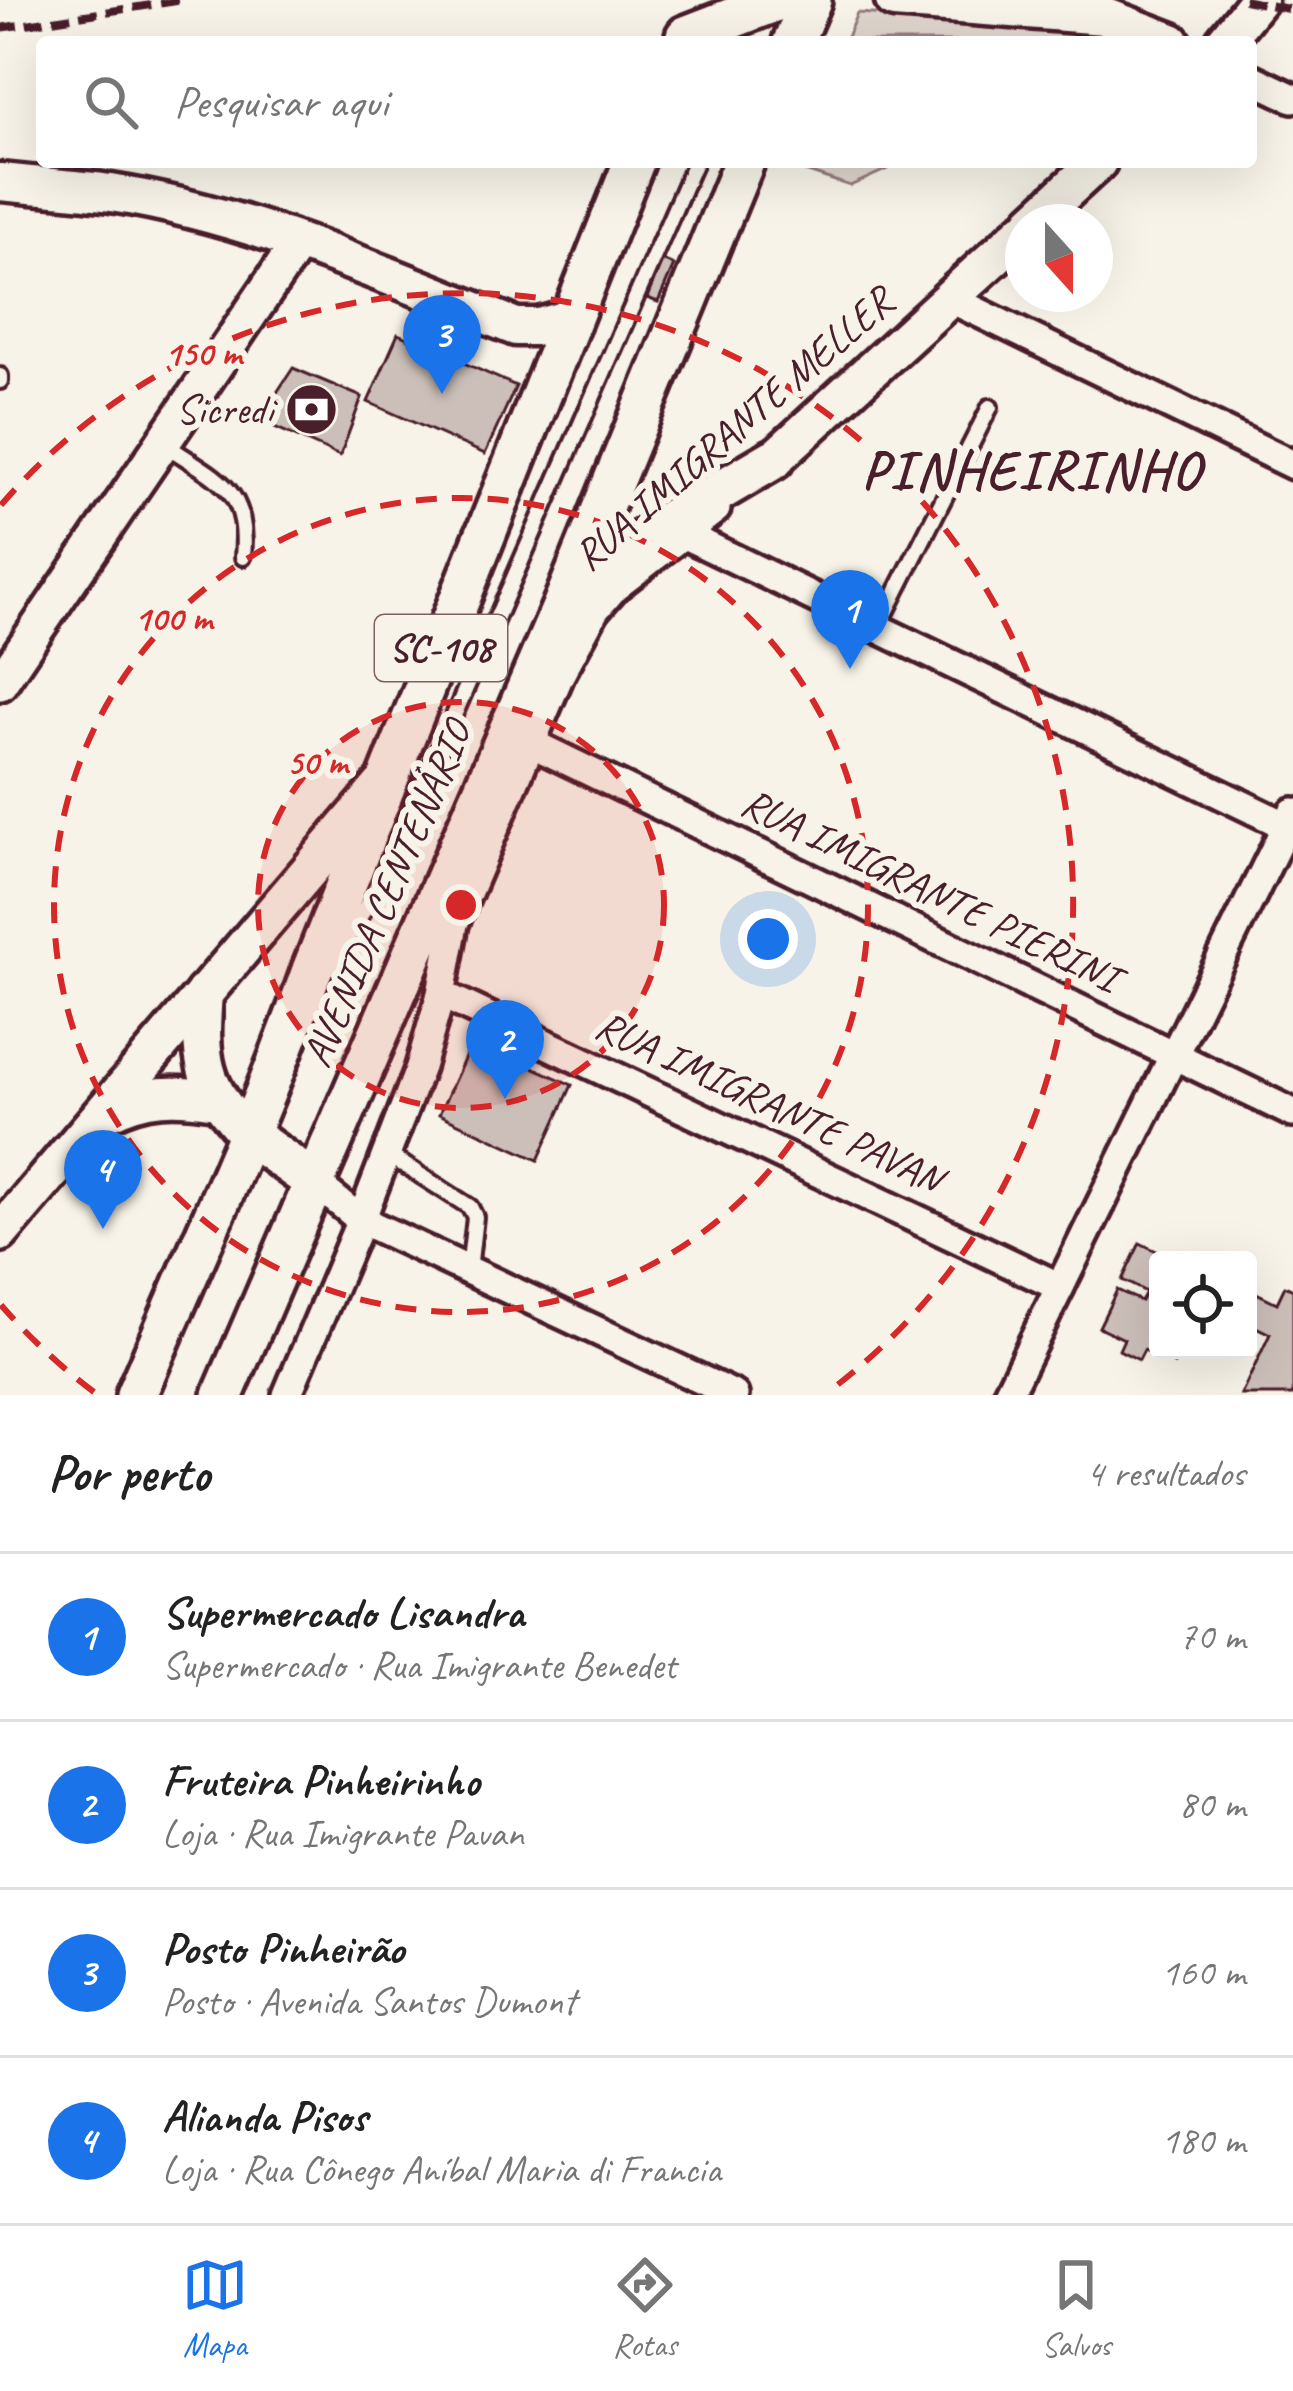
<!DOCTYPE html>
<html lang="pt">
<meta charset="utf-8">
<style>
:root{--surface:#fff;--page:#f2f2f2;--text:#222;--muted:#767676;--line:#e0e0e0;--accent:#1a73e8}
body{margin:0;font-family:Caveat,sans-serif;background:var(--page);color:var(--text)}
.controls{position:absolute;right:36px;bottom:36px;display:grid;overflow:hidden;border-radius:12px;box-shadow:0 12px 48px #0002}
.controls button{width:108px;height:108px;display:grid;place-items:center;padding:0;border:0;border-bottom:3px solid var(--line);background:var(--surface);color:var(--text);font:60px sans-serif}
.compass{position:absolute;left:1005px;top:204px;width:108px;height:108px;border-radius:50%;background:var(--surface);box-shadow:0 12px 48px #0002;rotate:159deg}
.you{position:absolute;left:768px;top:939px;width:42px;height:42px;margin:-30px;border:9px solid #fff;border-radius:50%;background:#1a73e8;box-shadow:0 0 0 18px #1a73e833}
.badge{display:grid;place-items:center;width:78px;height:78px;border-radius:50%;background:var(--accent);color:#fff;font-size:39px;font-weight:700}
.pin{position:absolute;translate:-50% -99px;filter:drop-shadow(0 3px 6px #0008)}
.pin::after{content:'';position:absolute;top:63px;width:42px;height:36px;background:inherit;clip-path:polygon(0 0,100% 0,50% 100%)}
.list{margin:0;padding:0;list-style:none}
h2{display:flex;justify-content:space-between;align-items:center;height:156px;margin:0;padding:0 48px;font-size:51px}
h2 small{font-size:39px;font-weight:400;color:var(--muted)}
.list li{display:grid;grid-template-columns:78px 1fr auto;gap:36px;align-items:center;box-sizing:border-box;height:168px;padding:0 48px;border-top:3px solid var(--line)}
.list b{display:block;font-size:45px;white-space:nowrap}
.list p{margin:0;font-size:39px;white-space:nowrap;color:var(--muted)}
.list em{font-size:39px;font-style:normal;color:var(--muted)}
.icon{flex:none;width:66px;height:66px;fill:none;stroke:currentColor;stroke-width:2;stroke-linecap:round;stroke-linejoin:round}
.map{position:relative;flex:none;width:1293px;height:1395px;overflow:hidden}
.search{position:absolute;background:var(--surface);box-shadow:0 12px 48px #0002;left:36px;right:36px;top:36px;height:132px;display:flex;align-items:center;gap:30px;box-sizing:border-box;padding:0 42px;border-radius:12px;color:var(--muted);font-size:45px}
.sheet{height:828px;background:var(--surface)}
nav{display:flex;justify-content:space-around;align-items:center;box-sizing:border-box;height:168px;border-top:3px solid var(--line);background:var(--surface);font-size:33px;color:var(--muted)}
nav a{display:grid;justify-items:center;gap:6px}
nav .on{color:var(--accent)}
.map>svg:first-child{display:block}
.green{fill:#ded4cc;stroke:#947a7c;stroke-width:3}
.building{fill:#ccbfb9;stroke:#4a1f2b;stroke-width:3}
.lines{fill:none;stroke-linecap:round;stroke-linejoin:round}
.service-casing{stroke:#4a1f2b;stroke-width:22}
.minor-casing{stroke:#4a1f2b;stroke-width:36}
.tertiary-casing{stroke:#4a1f2b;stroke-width:42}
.secondary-casing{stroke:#4a1f2b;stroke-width:45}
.primary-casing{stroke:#4a1f2b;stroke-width:48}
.service{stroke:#f7f3e8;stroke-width:14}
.minor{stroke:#f7f3e8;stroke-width:27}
.tertiary{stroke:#f7f3e8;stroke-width:33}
.secondary{stroke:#f7f3e8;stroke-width:36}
.primary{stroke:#f7f3e8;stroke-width:39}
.rail{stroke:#4a1f2b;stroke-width:8;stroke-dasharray:18 9;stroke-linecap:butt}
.ring{fill:none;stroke:#d62828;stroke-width:6;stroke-dasharray:21 15}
.labels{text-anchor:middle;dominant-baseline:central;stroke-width:12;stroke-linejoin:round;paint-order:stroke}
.shield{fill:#f7f3e8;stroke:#7e5f64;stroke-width:3}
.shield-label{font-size:39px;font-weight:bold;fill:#4a1f2b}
.poi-label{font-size:42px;fill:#4a1f2b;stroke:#f7f3e8;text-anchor:end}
.street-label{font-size:42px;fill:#4a1f2b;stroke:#f7f3e8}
.district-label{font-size:54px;font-weight:bold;letter-spacing:3px;fill:#4a1f2b;stroke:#f7f3e8}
.centre{fill:#d62828;stroke:#f7f3e8;stroke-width:6}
.ring-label{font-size:36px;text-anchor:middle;font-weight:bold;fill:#d62828;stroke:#f7f3e8;stroke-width:12;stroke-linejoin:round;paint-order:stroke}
</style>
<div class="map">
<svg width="1293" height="1395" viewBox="0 0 1293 1395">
<rect width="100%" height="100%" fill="#f7f3e8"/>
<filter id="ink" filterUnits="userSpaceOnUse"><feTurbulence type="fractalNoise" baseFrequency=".00833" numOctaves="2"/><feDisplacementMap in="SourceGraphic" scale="24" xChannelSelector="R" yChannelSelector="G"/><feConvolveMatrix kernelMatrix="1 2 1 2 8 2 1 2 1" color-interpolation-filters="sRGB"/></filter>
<g filter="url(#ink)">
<g class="green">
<path d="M857,13L1053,26L1102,42H845Z"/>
<path d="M795,162H903L850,186L793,167Z"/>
</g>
<g class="building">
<path d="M662,260L674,265L658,302L647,298Z"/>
<path d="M398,334L516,386L485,454L368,402Z"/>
<path d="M293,368L362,397L340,456L259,420Z"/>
<path d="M473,1040L572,1085L538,1160L439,1114Z"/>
<path d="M1140,1243L1175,1260H1158V1350H1181L1174,1364L1144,1350L1139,1360L1119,1350L1124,1339L1099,1327L1117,1290L1141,1301L1146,1292L1122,1280Z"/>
<path d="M1285,1286L1293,1290V1395H1241L1270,1334L1248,1323V1289L1277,1303Z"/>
</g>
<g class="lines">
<defs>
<g id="service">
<path d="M0,376V381"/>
<path d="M163,443C215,479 250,486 243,557"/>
<path d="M878,628L990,407"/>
<path d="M332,967L375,890L452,720L695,162"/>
<path d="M387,1154L470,1207L475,1217L469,1270"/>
</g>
<g id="minor">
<path d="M1251,78L1293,98"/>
<path d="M949,298L1293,465"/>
<path d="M685,535L1293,829"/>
<path d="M531,743L1293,1113"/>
<path d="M441,994L1060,1287"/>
<path d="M314,1182L361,1220L734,1395"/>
<path d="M287,1395L361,1220L420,1067L441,994L454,924L560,675L595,610L615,587L716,509"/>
<path d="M1007,1395L1293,812"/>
</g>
<path id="tertiary" d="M0,683L299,242"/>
<g id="secondary">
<path d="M894,0L1104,16L1172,42"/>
<path d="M1224,42L1258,0"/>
<path d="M0,182C37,186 74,188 111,193C252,215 385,275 516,327H539L571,318"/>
<path d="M1033,222L1098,162"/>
<path d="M774,459L1023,231"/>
<path d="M204,993C199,1059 201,1084 246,1133"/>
<path d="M108,1112C145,1093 175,1093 216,1100"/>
<path d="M0,1233L382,785"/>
</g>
<g id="primary">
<path d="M686,36L779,0"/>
<path d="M793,42L811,0"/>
<path d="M571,599L660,526L774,459"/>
<path d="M246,1133L314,1182"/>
<path d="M136,1395C196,1254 261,1114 312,970L634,162"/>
<path d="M223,1395L562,607L744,162"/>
</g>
</defs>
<use href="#service" class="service-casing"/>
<use href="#minor" class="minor-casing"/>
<use href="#tertiary" class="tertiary-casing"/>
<use href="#secondary" class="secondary-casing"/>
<use href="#primary" class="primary-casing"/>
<use href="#service" class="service"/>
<use href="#minor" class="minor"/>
<use href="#tertiary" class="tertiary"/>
<use href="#secondary" class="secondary"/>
<use href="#primary" class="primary"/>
<g class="rail">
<path d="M1244,0L1293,10"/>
<path d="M0,28L184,0"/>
</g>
</g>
</g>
<circle cx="461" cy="905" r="203" fill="#d62828" fill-opacity=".12"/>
<g class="ring">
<circle cx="461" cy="905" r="203"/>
<circle cx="461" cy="905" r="407"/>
<path d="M94 1392A610 610 0 0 1 1 1305M1 505A610 610 0 1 1 828 1392"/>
</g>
<defs>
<symbol id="bank-disc" viewBox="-11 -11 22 22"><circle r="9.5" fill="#4a1f2b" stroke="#f7f3e8"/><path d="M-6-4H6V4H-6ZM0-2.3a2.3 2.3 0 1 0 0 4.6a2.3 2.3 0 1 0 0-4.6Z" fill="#fff"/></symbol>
</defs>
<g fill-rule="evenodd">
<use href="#bank-disc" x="282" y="380" width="59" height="59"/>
</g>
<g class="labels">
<rect class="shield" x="375" y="615" width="132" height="66" rx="9"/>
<g class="shield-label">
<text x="441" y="648">SC-108</text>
</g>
<g class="poi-label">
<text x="273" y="409">Sicredi</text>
</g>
<g class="street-label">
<text transform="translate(733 429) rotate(-41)">RUA IMIGRANTE MELLER</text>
<text transform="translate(930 890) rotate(26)">RUA IMIGRANTE PIERINI</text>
<text transform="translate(387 894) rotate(-67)">AVENIDA CENTENÁRIO</text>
<text transform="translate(769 1102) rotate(25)">RUA IMIGRANTE PAVAN</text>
</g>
<g class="district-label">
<text x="1032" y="470">PINHEIRINHO</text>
</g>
</g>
<circle cx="461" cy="905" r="18" class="centre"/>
<g class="ring-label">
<text x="203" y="365">150 m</text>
<text x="173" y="630">100 m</text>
<text x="317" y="774">50 m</text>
</g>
</svg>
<div class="controls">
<button><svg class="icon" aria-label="locate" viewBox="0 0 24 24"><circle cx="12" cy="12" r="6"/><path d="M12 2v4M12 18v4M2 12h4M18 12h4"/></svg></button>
</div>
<svg class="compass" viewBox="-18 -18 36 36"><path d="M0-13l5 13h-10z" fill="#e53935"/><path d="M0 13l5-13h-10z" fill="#767676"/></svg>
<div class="you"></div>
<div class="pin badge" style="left:850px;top:669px">1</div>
<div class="pin badge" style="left:505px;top:1099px">2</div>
<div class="pin badge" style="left:442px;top:394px">3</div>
<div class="pin badge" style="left:103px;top:1229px">4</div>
<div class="search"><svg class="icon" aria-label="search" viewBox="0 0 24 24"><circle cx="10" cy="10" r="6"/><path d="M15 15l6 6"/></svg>Pesquisar aqui</div>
</div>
<section class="sheet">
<h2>Por perto<small>4 resultados</small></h2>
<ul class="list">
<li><span class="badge">1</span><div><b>Supermercado Lisandra</b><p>Supermercado · Rua Imigrante Benedet</p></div><em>70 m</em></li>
<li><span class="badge">2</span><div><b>Fruteira Pinheirinho</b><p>Loja · Rua Imigrante Pavan</p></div><em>80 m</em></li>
<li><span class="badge">3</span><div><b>Posto Pinheirão</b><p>Posto · Avenida Santos Dumont</p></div><em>160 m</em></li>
<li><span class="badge">4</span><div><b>Alianda Pisos</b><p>Loja · Rua Cônego Aníbal Maria di Francia</p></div><em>180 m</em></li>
</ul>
</section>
<nav>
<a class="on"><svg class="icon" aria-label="map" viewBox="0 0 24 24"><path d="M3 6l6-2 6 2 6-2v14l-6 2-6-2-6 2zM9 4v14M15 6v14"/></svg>Mapa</a>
<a><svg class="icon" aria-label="directions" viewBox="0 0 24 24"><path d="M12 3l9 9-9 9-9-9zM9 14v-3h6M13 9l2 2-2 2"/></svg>Rotas</a>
<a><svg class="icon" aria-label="saved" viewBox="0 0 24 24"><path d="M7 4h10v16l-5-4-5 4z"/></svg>Salvos</a>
</nav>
